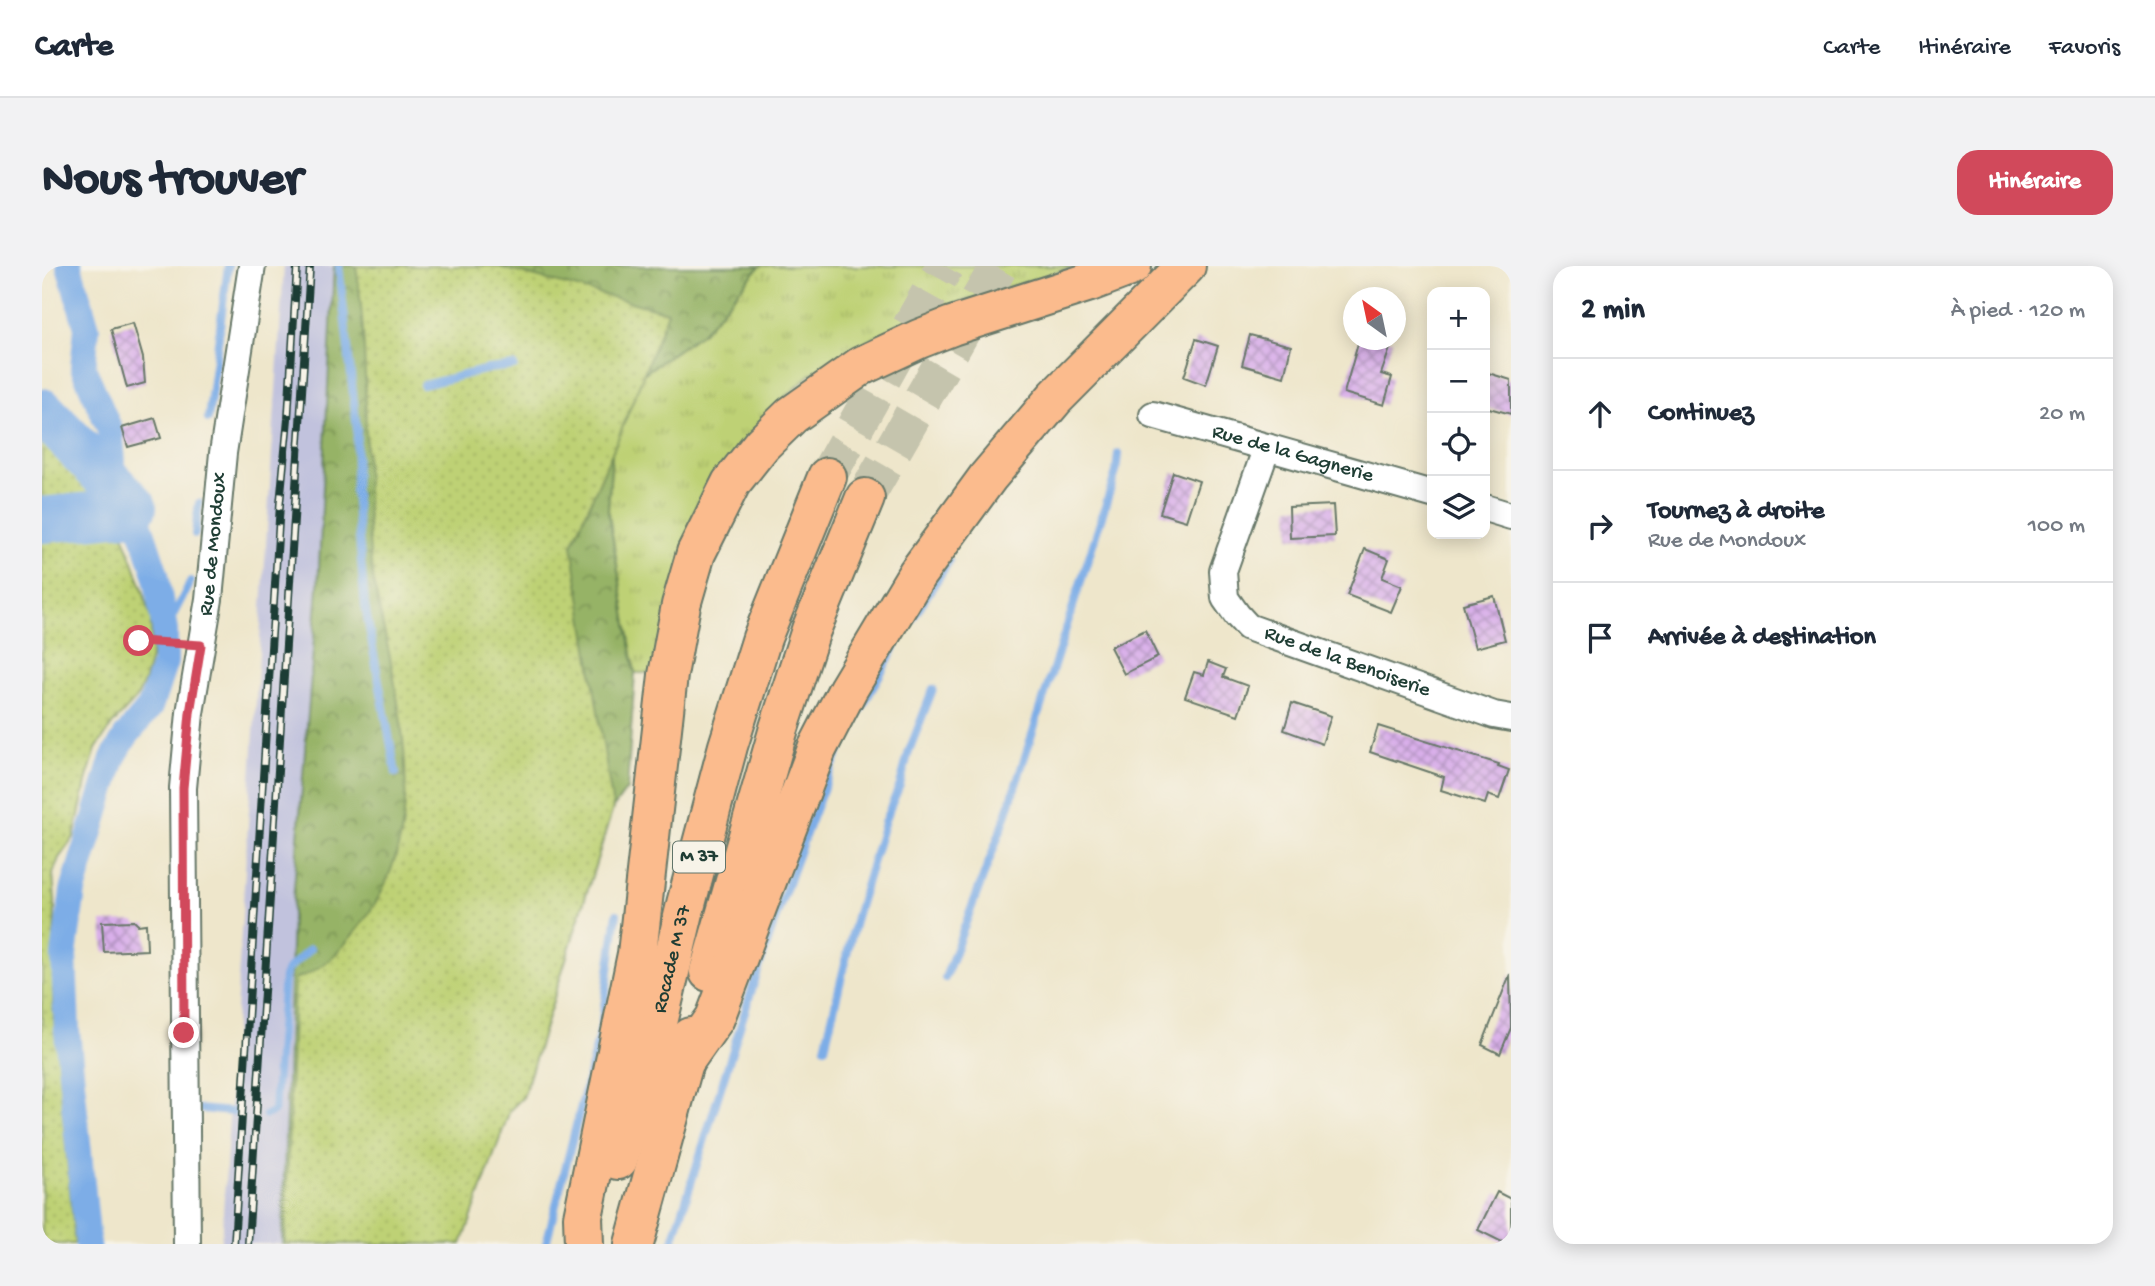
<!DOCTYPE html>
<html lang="fr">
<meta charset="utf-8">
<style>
:root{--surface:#fff;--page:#f2f2f3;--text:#1f2937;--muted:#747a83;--line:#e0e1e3;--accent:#d1495b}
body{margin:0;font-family:"Gochi Hand",sans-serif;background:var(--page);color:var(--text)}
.controls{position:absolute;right:21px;top:21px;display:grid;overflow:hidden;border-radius:14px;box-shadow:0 4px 18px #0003}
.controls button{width:63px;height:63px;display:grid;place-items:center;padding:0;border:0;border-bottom:2px solid var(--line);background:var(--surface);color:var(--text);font:35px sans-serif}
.compass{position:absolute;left:1301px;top:21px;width:63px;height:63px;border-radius:50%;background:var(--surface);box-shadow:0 4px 18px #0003;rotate:327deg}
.stop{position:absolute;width:21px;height:21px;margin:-16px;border:5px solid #d1495b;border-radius:50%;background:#fff}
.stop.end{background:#d1495b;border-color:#fff;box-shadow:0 2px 7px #0008}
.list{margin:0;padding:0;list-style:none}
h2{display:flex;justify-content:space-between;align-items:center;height:91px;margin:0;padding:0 28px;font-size:30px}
h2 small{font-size:23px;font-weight:400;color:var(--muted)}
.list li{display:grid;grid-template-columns:46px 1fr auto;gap:21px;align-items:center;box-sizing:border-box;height:112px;padding:0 28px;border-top:2px solid var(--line)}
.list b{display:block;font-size:26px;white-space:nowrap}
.list p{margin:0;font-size:23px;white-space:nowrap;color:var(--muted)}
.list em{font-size:23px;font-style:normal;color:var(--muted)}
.icon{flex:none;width:38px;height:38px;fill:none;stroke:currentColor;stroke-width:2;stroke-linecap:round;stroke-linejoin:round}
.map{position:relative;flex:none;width:1469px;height:978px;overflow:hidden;border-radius:21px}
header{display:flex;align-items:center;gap:42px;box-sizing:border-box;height:98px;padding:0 35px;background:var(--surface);border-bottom:2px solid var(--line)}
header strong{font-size:33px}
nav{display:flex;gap:38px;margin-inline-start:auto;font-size:24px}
.intro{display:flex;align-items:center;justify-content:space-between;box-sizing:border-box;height:168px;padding:0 42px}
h1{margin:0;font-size:49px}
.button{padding:18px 32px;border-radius:21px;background:var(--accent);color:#fff;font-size:24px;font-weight:700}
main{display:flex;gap:42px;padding:0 42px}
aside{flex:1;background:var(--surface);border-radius:21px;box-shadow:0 4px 18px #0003}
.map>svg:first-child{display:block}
.railway{fill:#c1c2dd}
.grass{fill:url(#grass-tufts);stroke:#6e8754;stroke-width:2}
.forest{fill:url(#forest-crowns);stroke:#5a784d;stroke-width:2}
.park{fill:url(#park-dots);stroke:#6e8754;stroke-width:2}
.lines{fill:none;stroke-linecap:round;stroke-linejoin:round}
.stream{stroke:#7dade7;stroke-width:8}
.canal{stroke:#7dade7;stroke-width:26}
.river{stroke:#7dade7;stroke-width:46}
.building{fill:url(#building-cross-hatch)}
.trunk-tunnel{stroke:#c5c4ad;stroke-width:38;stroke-dasharray:38 19;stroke-linecap:butt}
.minor-casing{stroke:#677869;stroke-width:30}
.trunk-casing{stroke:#677869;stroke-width:42}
.path{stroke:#677869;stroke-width:4.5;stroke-dasharray:2 5;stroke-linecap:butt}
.minor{stroke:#fff;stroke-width:26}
.trunk{stroke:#fbbb8d;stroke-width:38}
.rail-casing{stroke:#1f3d34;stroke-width:8}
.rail{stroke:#f7f3e8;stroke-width:5;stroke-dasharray:16;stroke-linecap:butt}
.route{stroke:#d1495b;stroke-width:9}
.labels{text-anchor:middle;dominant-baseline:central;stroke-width:5;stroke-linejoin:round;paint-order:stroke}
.shield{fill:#f7f3e8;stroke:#60746a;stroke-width:2}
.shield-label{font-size:19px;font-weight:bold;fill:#1f3d34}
.street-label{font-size:21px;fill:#1f3d34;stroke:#f7f3e8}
</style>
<header>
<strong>Carte</strong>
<nav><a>Carte</a><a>Itinéraire</a><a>Favoris</a></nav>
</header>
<div class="intro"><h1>Nous trouver</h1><a class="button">Itinéraire</a></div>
<main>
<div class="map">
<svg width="1469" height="978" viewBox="0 0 1469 978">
<defs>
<pattern id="grass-tufts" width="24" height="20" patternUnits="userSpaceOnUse" patternTransform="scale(1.75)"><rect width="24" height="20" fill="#bed174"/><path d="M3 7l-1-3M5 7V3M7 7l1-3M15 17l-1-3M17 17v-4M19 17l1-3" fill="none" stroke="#a3b465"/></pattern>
<pattern id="forest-crowns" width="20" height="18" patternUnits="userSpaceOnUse" patternTransform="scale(1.75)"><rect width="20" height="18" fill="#96b366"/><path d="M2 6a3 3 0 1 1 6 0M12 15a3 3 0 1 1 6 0" fill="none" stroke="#7a9355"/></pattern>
<pattern id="park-dots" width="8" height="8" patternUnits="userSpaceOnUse" patternTransform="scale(1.75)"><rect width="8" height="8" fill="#bed174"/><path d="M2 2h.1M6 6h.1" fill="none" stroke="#a3b465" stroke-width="1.8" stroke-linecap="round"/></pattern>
<pattern id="building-cross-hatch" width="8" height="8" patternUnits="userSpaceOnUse" patternTransform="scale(1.75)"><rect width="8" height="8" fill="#d9afea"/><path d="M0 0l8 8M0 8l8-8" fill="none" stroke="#af90be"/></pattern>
</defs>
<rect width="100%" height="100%" fill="#f7f3e8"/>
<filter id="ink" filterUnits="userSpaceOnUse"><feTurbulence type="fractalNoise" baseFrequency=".0143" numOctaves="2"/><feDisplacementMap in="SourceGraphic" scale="14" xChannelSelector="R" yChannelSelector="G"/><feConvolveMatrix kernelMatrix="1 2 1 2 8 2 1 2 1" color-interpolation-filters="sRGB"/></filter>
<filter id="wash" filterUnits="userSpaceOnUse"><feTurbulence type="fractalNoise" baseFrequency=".00686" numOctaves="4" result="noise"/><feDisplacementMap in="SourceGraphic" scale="28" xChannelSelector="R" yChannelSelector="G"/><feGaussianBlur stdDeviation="1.57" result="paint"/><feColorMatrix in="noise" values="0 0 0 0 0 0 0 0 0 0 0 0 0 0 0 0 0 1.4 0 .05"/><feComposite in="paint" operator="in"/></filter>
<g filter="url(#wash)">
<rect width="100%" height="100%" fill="#eee6cb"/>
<path class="railway" d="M242,0H292L276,322L250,648L240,978H179Z"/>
<path class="grass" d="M718,0H1034L882,48L831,72L769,108L723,150L610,407H593L566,244L574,127L661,66Z"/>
<path class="forest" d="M292,0H718L661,66L574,127L566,244L593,407L585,523L571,542L481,831L467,844L411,978H240L250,648L276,322Z"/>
<g class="park">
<path d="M314,0H453L626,46L575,175L530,279L571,542L481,831L468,844L420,978H243L252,713C280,706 300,683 317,661C378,583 367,497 351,407C344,367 331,328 328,287C320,192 329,95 314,0Z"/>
<path d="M0,167L52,219L75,251L100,321L109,353L110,388L103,414L95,432L70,459L54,483L45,512L32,571L17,592L11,608L13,636L11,741L33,978H0Z"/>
</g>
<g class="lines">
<g class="stream">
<path d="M297,0L315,164L313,225L323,340L354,507"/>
<path d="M381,119L446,103L472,100"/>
<path d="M166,153L186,0"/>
<path d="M153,268L157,237"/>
<path d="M869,355L907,295"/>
<path d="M123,365L149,315"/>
<path d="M903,712L963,553L1074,206L1076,188"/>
<path d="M783,781L814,651L843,554L858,519L867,485L891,423"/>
<path d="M155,843L191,846"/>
<path d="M224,849L232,845L242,711L245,704L268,683"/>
<path d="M504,978L559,761L575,648"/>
<path d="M630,978C681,818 727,655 791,499C808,460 833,419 853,381"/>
</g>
<g class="canal">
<path d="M27,0L45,62L41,101L68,164L71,195L64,211"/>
<path d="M46,978L25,765L22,689L31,625L71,492L84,470L108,441L123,396V365L114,308L92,241"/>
</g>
<path class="river" d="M0,145L92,241L81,246L0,254"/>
</g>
<g id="blocks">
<g class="building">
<path d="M91,57L101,92L103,117L85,122L69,63Z"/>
<path d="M1208,69L1249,80L1242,111L1200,99Z"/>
<path d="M1154,73L1176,80L1164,119L1142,111Z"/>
<path d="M1317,74H1351L1339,108L1350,111L1342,139L1302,127Z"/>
<path d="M1443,106L1469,114V148L1443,141Z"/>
<path d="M113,152L119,172L86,181L80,162Z"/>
<path d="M1131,206L1157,215L1144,255L1118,247Z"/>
<path d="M1291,239L1293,270L1248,272L1247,241Z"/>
<path d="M1323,283L1347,293L1340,312L1360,320L1349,346L1305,329Z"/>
<path d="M1452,330L1463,374L1433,382L1421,338Z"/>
<path d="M1103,364L1116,391L1082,408L1068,381Z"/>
<path d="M1166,396L1184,403L1181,411L1206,420L1196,449L1143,431L1152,406L1162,409Z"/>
<path d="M1250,437L1289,450L1280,478L1242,464Z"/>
<path d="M1336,460L1457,498L1456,500L1467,504L1457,533L1446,529L1443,538L1399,524L1402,511L1328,486Z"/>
<path d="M92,655L96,659L104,658L105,684L62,686L60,656Z"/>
<path d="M1468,708L1469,762L1458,788L1440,779Z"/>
<path d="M1455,926L1469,933V978H1464L1436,964Z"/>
</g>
</g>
</g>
<g filter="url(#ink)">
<use href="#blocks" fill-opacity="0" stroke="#677869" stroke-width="2"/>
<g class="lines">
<g class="trunk-tunnel">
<path d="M785,211L903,0"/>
<path d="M823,232L957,0"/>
</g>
<defs>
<g id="minor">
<path id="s1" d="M1111,149L1390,228"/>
<path id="s2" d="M1225,181L1181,305L1183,332L1195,349L1206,361L1452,449L1469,452"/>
<path d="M1443,242L1469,250"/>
<path id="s3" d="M145,978L141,522L148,447L167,333L181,187L210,0"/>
</g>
<g id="trunk">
<path d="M667,706L737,462L769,364L823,232"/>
<path d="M642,796L673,752L775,483L806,423L875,308L946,211L1013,132L1144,0"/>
<path id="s4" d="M576,894L611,778L644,638L686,480L720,372L785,211"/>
<path d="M542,978L541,951L595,688L626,409L639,339L654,287L689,217L720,178L750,149L819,100L877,73L910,60L1048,16L1090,0"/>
<path d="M592,978L649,771"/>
</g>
</defs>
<use href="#minor" class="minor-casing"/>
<use href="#trunk" class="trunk-casing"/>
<path class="path" d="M97,375L137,378"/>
<use href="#minor" class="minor"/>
<use href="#trunk" class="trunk"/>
<defs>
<g id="rail">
<path d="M192,978L238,238L246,153L255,0"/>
<path d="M206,978L268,0"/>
</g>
</defs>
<use href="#rail" class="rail-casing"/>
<use href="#rail" class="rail"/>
</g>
</g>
<g class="lines" filter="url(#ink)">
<path class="route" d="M97,375L159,379L148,447L141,522L142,767"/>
</g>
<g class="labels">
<rect class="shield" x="631" y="575.5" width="52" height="31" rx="5"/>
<g class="shield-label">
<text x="657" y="591">M 37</text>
</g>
<g class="street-label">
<text stroke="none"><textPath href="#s1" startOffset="145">Rue de la Gagnerie</textPath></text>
<text stroke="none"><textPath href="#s3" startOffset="702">Rue de Mondoux</textPath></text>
<text stroke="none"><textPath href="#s2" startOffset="301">Rue de la Benoiserie</textPath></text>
<text stroke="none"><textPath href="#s4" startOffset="208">Rocade M 37</textPath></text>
</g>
</g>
</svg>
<div class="controls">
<button>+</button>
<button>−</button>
<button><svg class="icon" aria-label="locate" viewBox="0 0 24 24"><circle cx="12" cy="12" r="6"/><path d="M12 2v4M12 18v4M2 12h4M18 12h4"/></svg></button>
<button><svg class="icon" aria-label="layers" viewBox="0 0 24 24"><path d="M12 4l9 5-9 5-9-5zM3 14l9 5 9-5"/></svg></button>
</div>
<svg class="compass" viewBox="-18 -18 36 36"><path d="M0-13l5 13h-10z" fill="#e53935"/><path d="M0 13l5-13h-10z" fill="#747a83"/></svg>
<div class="stop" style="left:97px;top:375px"></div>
<div class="stop end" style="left:142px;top:767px"></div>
</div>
<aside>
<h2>2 min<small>À pied · 120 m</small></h2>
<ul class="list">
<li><svg class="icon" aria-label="ahead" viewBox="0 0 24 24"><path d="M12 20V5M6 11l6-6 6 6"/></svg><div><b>Continuez</b></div><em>20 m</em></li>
<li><svg class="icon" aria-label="right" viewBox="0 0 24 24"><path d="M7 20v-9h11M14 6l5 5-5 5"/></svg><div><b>Tournez à droite</b><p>Rue de Mondoux</p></div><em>100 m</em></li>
<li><svg class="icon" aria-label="arrive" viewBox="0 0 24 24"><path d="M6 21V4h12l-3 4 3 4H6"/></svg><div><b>Arrivée à destination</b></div></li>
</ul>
</aside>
</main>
